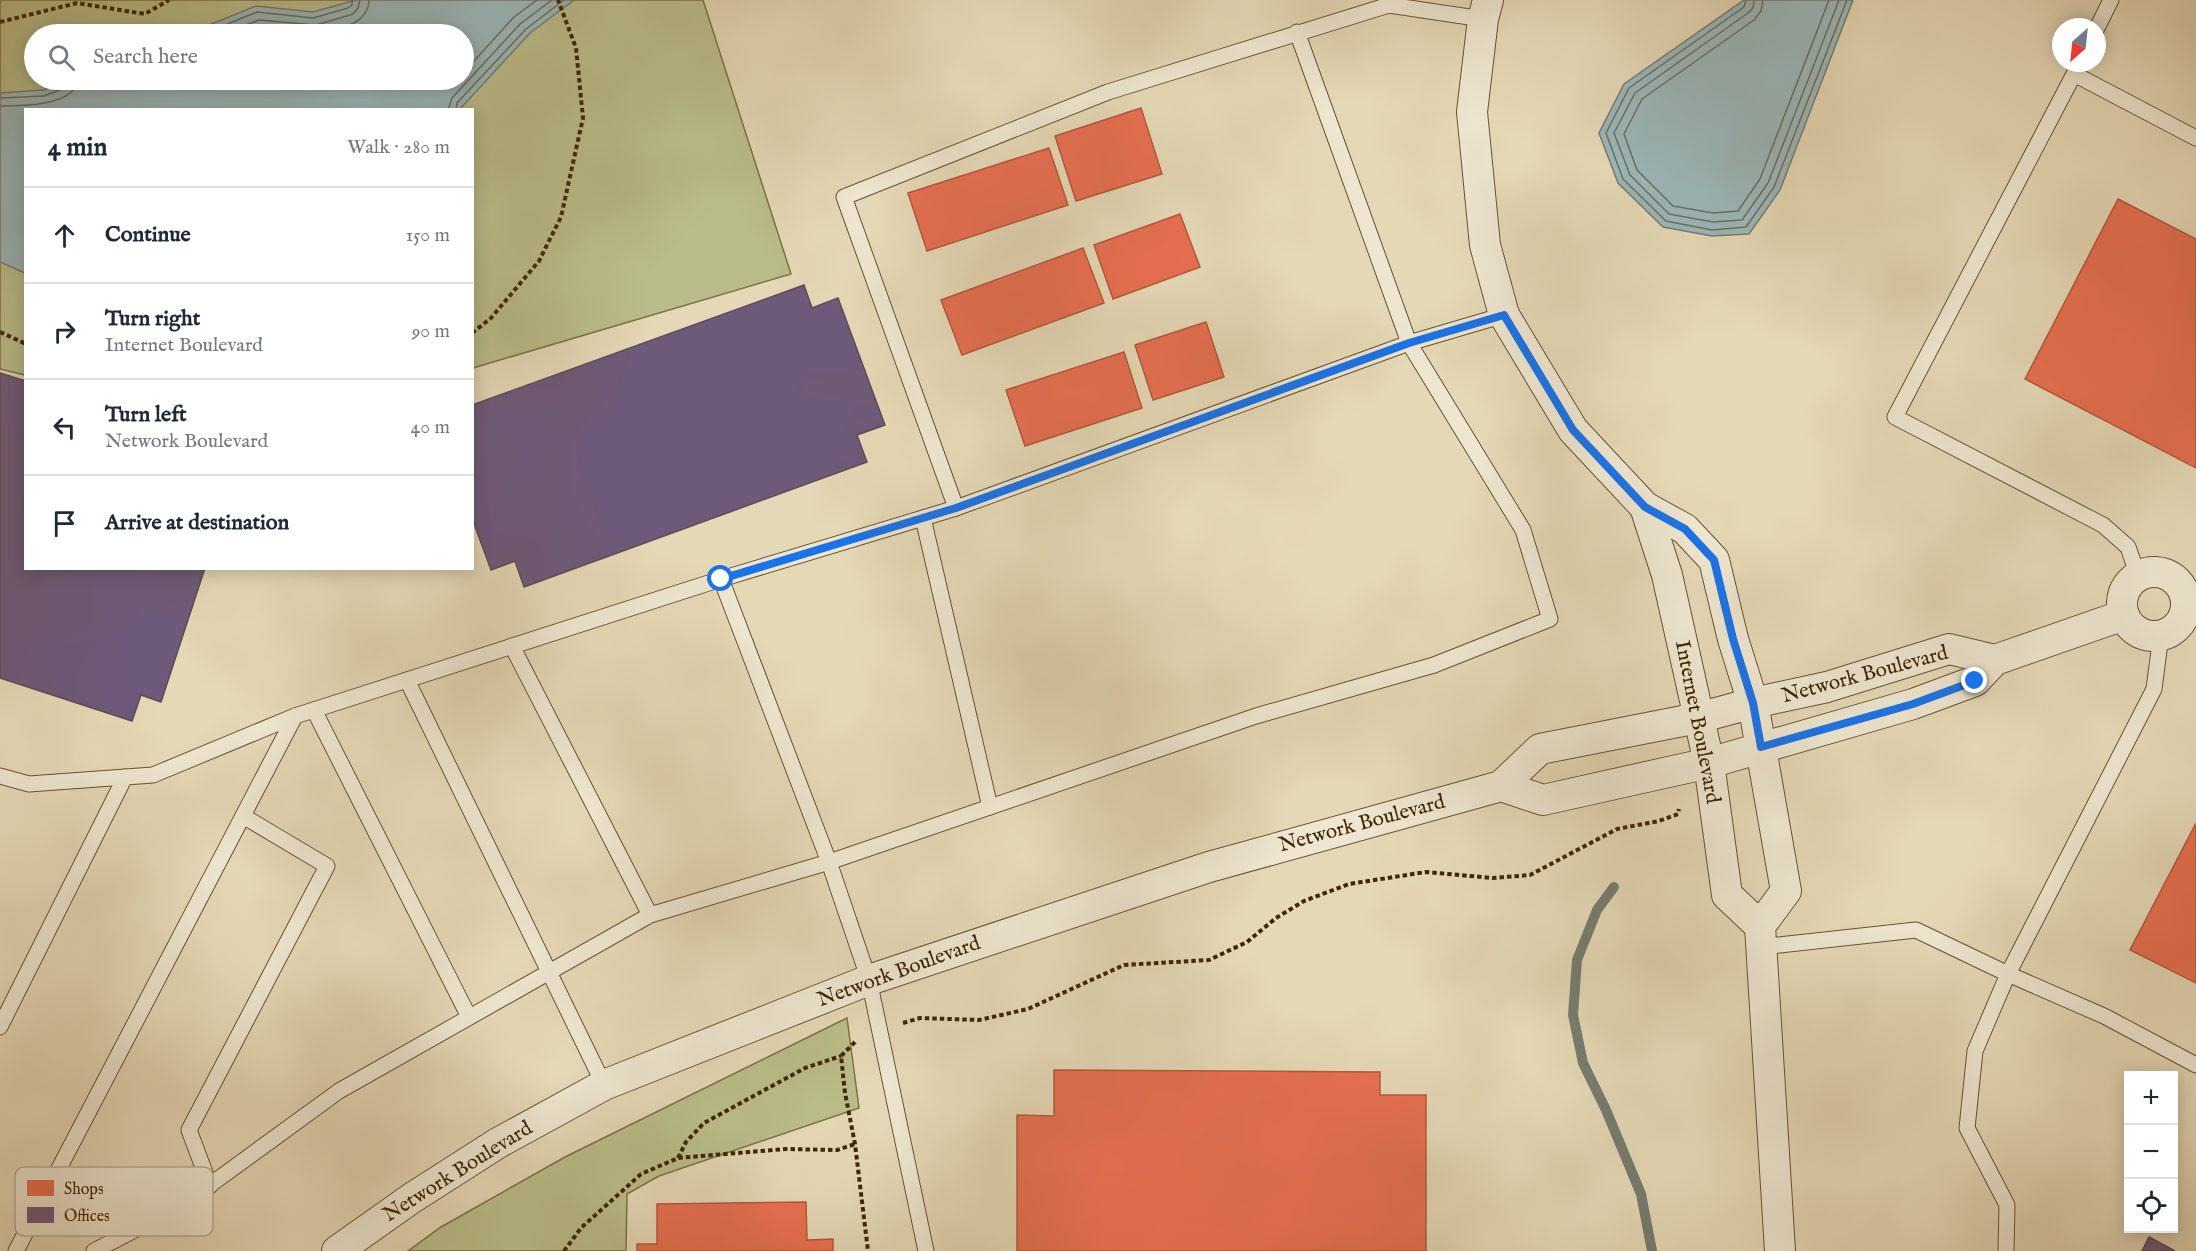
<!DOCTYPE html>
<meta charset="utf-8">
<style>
:root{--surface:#fff;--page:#f6f6f7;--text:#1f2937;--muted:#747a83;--line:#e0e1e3}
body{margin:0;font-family:"IM FELL English",serif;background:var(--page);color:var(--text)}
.controls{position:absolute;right:18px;bottom:18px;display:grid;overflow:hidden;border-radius:0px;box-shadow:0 3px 15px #0003}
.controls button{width:54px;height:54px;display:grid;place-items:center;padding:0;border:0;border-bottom:2px solid var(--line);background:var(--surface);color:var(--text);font:30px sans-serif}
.compass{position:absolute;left:2052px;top:18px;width:54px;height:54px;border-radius:50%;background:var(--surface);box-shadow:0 3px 15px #0003;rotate:207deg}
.stop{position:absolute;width:18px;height:18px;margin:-14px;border:4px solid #1a73e8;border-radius:50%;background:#fff}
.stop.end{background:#1a73e8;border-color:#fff;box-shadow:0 2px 6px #0008}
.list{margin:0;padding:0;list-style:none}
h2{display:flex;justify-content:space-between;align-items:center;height:78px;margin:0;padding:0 24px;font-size:26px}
h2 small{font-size:20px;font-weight:400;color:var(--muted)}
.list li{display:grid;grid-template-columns:39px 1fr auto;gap:18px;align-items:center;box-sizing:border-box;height:96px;padding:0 24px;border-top:2px solid var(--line)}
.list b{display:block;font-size:22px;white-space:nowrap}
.list p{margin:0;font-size:20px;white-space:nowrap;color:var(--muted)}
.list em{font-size:20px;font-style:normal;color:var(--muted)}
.icon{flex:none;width:33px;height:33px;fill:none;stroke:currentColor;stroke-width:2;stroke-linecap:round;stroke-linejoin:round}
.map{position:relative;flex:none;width:2196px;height:1251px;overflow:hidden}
.search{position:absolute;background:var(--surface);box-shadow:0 3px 15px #0003;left:24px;top:24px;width:450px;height:66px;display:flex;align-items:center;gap:15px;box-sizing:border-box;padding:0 21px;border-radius:33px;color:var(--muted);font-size:22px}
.panel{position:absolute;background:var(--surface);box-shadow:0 3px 15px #0003;left:24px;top:108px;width:450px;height:462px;border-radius:0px}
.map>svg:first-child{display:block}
.green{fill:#babd8a;stroke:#7c7248;stroke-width:1.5;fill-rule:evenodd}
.water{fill:#9bb7b9;stroke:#767d71;stroke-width:1.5}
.shops{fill:#e76f51;stroke:#b4593a;stroke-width:1.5}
.offices{fill:#6d597a;stroke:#5f4a57;stroke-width:1.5}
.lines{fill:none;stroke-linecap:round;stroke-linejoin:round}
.shore{stroke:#6c6f5f;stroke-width:1.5}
.stream{stroke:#767d71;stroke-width:10}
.service-casing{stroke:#685331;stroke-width:17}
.minor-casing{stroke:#685331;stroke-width:32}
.path{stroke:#3e2705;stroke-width:4;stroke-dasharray:4.5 3;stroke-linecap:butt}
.service{stroke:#eee6d0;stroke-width:15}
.minor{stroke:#eee6d0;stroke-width:30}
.route{stroke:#1a73e8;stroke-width:8}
.labels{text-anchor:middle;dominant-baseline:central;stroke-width:6;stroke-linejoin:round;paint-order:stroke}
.street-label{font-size:21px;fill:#3e2705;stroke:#eee6d0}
.key{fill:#eee6d0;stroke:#b9ad93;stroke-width:1.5}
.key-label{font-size:16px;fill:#3e2705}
</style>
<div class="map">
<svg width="2196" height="1251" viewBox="0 0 2196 1251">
<rect width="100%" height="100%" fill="#e5d8b6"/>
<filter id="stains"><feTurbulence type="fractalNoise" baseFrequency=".00333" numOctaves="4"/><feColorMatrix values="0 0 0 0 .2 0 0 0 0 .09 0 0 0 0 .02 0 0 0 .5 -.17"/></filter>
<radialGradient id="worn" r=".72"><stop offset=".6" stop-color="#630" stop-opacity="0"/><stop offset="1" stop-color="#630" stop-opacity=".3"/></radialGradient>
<g class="green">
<path d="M0,0H703L791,274L473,368L472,110H26L25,375L0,369ZM34,34H464V80H34Z"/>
<path d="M847,1018L859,1108L659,1176L627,1194L626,1251H408L441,1227L565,1157Z"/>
</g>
<g class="water">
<path d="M356,0H574L530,33L460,109L26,110L25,273L0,262V93L43,90L71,80H464V34H187L256,6L313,12Z"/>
<path d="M1744,0H1853L1780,190L1749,234L1712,236L1663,227L1618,183L1599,133L1624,84Z"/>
</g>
<g class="shops">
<path d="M1141,108L1162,174L1076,201L1055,136Z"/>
<path d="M1049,148L1068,205L927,251L908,193Z"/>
<path d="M2118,199L2196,239V468L2025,379Z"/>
<path d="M1180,214L1200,267L1113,299L1094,245Z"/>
<path d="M1083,248L1104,303L962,355L941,300Z"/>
<path d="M1206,322L1224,377L1153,400L1135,345Z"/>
<path d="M1124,352L1142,408L1025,446L1006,390Z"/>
<path d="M2196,823V983L2130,950Z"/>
<path d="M1054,1070L1380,1072V1095H1426V1251H1017V1115L1054,1116Z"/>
<path d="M806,1202L807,1240L833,1239V1251H637V1244H657V1204Z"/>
</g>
<g class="offices">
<path d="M804,285L812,308L838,298L885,425L857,435L867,462L524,587L515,561L491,570L472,518V405Z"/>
<path d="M0,373L26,381V568H205L161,702L141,695L132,721L0,678Z"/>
<path d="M2149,1237L2175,1251H2142Z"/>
</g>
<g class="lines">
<g class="shore">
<path d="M1746,0L1744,7L1629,88L1606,133L1623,179L1666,221L1712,230L1746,227L1774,187L1847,0"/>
<path d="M1754,0L1753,8L1748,13L1635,93L1614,133L1630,175L1669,214L1713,222L1742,220L1768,183L1839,0"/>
<path d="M1763,0L1761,11L1754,20L1642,99L1624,134L1637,170L1673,206L1713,213L1738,211L1760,179L1829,0"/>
<path d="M203,34L257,12L313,18L348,8L352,5V0"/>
<path d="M223,34L259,20L316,25L353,14L358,8L360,0"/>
<path d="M246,34L260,29L308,34"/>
<path d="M317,34C337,29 368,26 369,0"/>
<path d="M464,72L514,17L537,0"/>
<path d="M0,98L44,96L67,87L70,80"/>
<path d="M0,106C20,106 76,106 77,80"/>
<path d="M448,110L452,98L520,24L552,0"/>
<path d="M456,110L457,103L526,29L564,0"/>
</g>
<path class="stream" d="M1614,887L1597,910L1577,960L1573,1015L1583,1063L1606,1110L1641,1194L1652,1251"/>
<defs>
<g id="service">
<path d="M2097,28L2111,0"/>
<path d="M956,508L844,197L1108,92L1389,5L1483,19"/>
<path d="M923,518L990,807"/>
<path d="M2138,576L2128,547L2103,525L1895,417L2074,74L2196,138"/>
<path d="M721,579L829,862L869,980L926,1251"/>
<path d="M512,646L650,915L829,862L1256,716L1434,665L1550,619L1523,530L1409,343L1297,32"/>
<path d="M407,680L604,1085"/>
<path d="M314,710L469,1017"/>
<path d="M0,776L29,784L153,775L295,716L721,579L956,508L1409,343L1504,315"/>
<path d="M1761,947L1916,930L2008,974L2104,1016L2196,1065"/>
<path d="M0,1027L125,777"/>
<path d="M210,1186L189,1130L327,866L243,816"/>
<path d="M16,1251L295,716"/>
<path d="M94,1251L181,1206L339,1091L650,915"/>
<path d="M2006,1251L2007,1205L1967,1128L1975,1051L2008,974L2154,689L2161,635"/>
</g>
<g id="minor">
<path d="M1488,0L1483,19L1472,112L1485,245L1504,315L1573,430L1645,507L1685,529L1714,560L1733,639L1753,703L1786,891L1760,926L1780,1251"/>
<path d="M1645,507L1667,575L1709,763L1727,895L1760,926"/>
<circle cx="2154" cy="604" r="32"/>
<path d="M1501,786L1543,800L1709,763L1913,704L1975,681L1995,660L2124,615"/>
<path d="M337,1251L412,1198L498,1143L604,1085L869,980L1209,867L1501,786L1540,749L1698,718L1753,703L1827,687L1949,649L1995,660"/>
</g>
</defs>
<use href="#service" class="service-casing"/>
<use href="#minor" class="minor-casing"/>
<g class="path">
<path d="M0,22L77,3L145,14L169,0"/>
<path d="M0,332L26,344"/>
<path d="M472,333L491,318L539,261L561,217L583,118L576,48L558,0"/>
<path d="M903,1023L920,1018L979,1020L1028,1009L1124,965L1209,960L1247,942L1276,918L1304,901L1349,884L1426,872L1493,878L1530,875L1617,829L1659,821L1678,814L1679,809"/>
<path d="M855,1042L841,1056L845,1093L855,1144L868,1251"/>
<path d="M678,1158L686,1142L704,1123L805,1068L841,1056"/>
<path d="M564,1251L581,1228L641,1174L678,1158L785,1149L837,1150L855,1144"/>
</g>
<use href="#service" class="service"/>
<use href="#minor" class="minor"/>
</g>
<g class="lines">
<path class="route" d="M721,579L956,508L1409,343L1504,315L1573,430L1645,507L1685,529L1714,560L1733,639L1753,703L1761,747L1913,704L1975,681"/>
</g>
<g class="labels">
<g class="street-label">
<text transform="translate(1865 675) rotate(-15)">Network Boulevard</text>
<text transform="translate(1697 722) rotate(79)">Internet Boulevard</text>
<text transform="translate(1362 824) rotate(-15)">Network Boulevard</text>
<text transform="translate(899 972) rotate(-20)">Network Boulevard</text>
<text transform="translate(458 1172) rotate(-32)">Network Boulevard</text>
</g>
</g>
<rect x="15" y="1167" width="198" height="69" rx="9" class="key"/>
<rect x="27" y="1180" width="27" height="16" fill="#e76f51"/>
<rect x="27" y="1207" width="27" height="16" fill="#6d597a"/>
<g class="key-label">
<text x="64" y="1194">Shops</text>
<text x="64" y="1221">Offices</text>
</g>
<rect width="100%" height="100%" filter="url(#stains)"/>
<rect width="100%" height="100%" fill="url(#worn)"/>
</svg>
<div class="controls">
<button>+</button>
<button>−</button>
<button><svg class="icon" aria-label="locate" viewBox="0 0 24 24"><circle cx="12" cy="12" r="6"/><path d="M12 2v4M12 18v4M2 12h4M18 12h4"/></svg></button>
</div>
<svg class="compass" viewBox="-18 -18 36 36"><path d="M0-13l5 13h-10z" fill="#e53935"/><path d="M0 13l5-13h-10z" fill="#747a83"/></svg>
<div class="stop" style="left:721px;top:579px"></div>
<div class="stop end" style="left:1975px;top:681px"></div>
<div class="search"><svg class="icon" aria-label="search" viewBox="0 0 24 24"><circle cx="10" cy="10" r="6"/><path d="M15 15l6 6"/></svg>Search here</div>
<section class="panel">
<h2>4 min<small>Walk · 280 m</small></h2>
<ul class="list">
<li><svg class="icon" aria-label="ahead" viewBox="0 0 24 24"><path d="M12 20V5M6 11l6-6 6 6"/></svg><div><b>Continue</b></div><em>150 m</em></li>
<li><svg class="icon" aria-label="right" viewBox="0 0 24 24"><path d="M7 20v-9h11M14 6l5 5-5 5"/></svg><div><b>Turn right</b><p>Internet Boulevard</p></div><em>90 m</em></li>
<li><svg class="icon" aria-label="left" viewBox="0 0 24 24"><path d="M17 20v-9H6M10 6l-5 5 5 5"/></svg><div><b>Turn left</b><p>Network Boulevard</p></div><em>40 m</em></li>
<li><svg class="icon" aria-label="arrive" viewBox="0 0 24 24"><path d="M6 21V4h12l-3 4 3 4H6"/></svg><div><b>Arrive at destination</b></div></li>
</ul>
</section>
</div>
